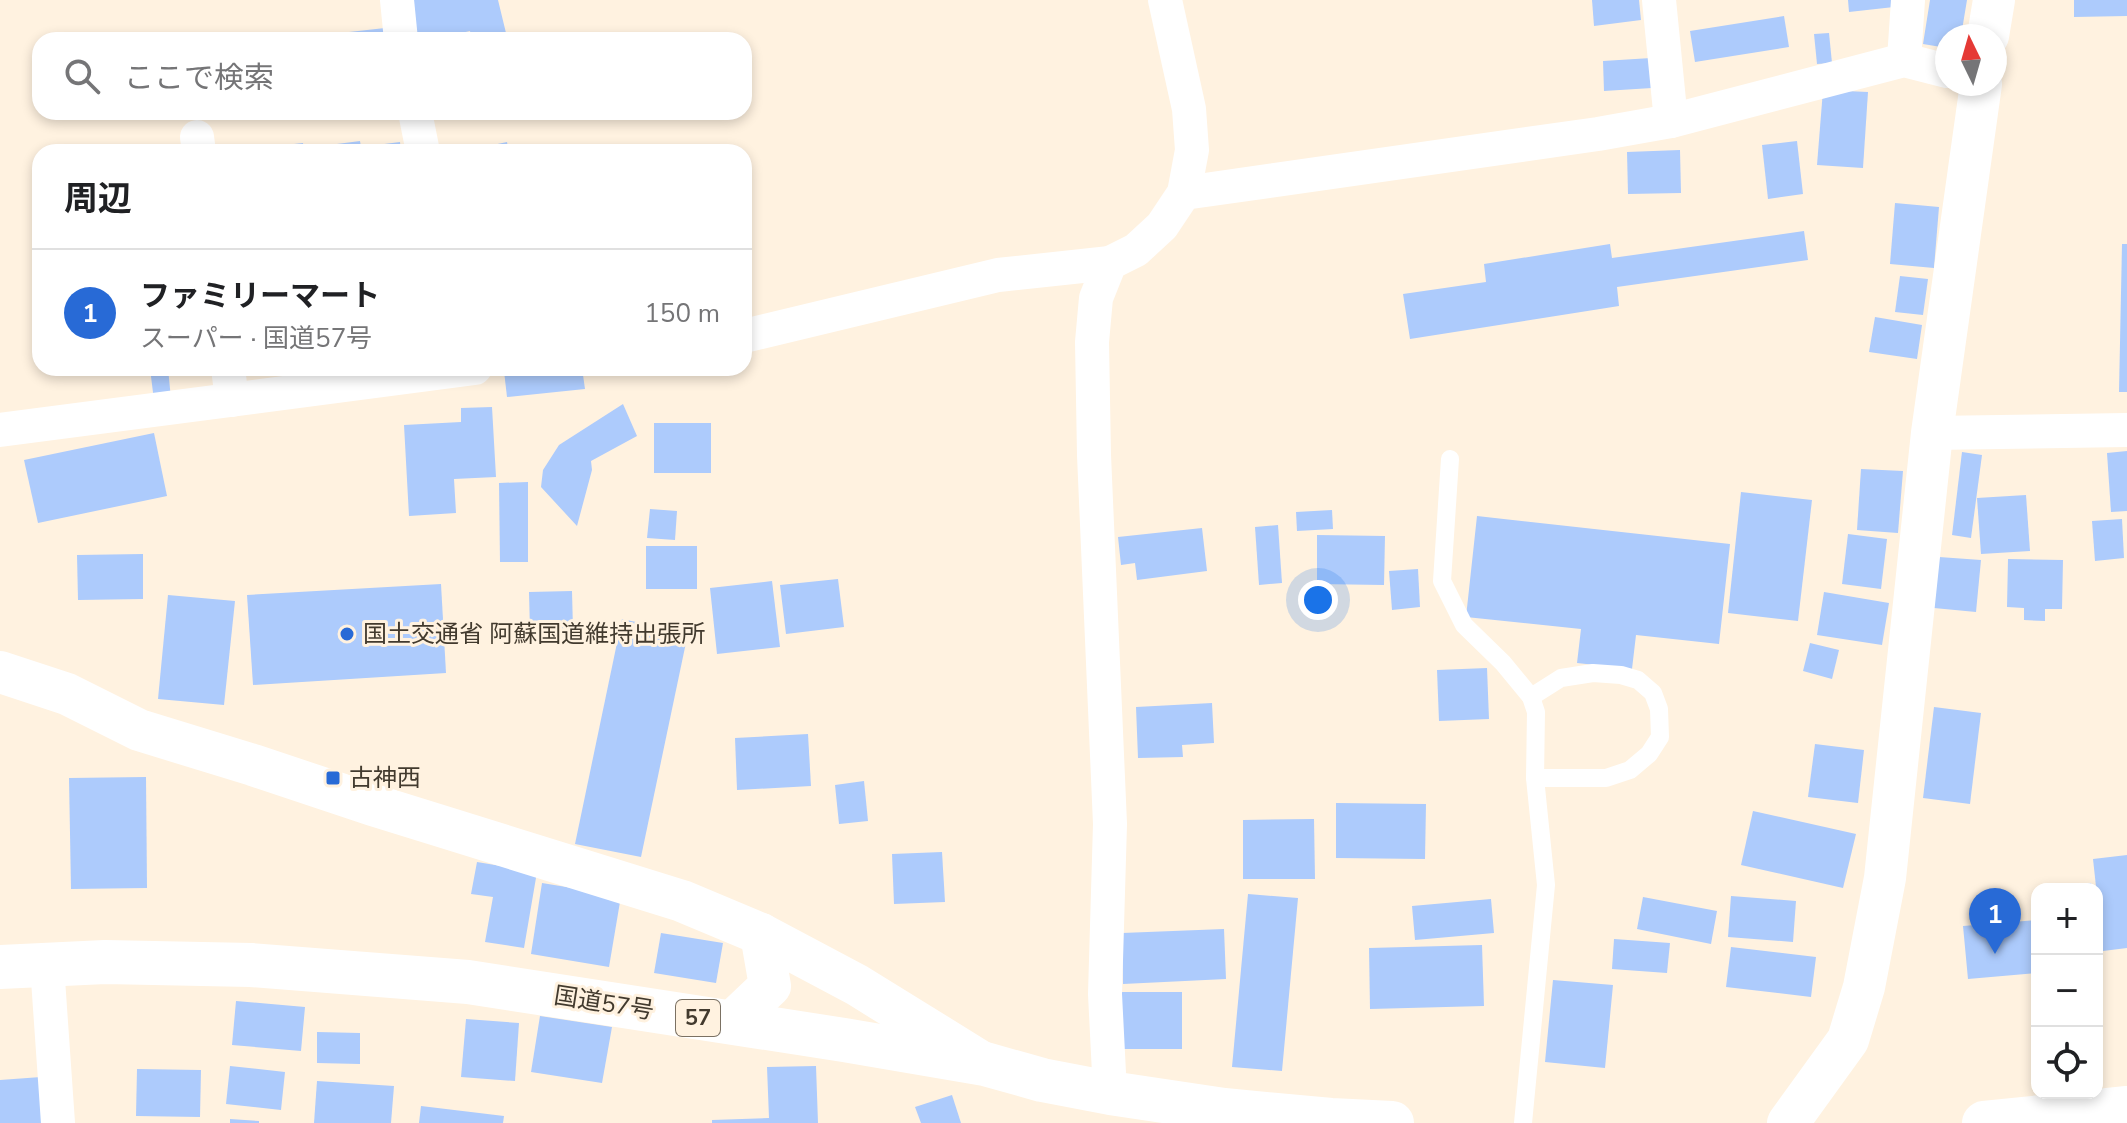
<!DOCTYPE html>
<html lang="ja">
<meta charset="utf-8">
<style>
:root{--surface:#fff;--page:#f6f6f6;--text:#202124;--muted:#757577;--line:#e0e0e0;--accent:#286ad6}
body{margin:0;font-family:"Nunito Sans","Noto Sans JP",sans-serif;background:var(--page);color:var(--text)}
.controls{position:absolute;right:24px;bottom:24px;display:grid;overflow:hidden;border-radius:16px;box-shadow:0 4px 12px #0003}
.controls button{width:72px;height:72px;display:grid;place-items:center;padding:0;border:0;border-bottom:2px solid var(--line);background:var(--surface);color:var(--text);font:40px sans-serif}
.compass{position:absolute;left:1935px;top:24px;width:72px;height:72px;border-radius:50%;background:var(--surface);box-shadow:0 4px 12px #0003;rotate:355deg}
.you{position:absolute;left:1318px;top:600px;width:28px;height:28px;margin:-20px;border:6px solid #fff;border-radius:50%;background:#1a73e8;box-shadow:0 0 0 12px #1a73e833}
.badge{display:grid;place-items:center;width:52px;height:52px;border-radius:50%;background:var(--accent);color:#fff;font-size:26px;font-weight:700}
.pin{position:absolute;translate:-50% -66px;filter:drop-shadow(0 2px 4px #0008)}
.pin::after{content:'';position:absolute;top:42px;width:28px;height:24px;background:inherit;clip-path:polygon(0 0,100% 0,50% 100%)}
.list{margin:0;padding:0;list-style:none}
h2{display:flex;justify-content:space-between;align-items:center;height:104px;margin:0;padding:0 32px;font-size:34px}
h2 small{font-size:26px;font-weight:400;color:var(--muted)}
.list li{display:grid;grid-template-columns:52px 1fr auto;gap:24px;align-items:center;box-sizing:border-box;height:128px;padding:0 32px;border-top:2px solid var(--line)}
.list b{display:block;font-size:30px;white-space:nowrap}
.list p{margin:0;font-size:26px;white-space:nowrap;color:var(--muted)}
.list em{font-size:26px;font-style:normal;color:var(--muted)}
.icon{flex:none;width:44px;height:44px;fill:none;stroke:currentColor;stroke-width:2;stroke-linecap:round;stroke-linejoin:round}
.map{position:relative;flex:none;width:2127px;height:1123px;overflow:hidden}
.search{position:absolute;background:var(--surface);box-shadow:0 4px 12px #0003;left:32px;top:32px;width:720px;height:88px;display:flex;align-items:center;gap:20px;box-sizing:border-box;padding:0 28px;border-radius:24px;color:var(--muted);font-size:30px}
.panel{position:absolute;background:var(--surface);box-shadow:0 4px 12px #0003;left:32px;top:144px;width:720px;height:232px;border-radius:24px}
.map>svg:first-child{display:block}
.building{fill:#adcbfc}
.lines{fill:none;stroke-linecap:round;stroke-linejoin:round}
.service{stroke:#fff;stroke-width:18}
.minor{stroke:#fff;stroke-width:34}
.tertiary{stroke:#fff;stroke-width:42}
.trunk{stroke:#fff;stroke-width:44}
.poi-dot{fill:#286ad6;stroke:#fff2e0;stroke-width:3}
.labels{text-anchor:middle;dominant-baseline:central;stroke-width:6;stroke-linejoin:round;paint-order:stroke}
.shield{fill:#fff2e0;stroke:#7b7163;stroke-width:2}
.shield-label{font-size:22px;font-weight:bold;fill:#423a2e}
.poi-label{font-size:24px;fill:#423a2e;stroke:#fff2e0;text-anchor:start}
.street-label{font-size:24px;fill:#423a2e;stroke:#fff2e0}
</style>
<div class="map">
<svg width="2127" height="1123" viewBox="0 0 2127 1123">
<rect width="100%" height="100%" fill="#fff2e0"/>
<g class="building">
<path d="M405,0H498L506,33L472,40L470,31L430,40H414Z"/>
<path d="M1592,0H1639L1641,20L1594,26Z"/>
<path d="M1848,0H1893L1894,7L1849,12Z"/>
<path d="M1930,0H1967L1961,36H1947V48L1923,44Z"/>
<path d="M2074,0H2127V16L2074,17Z"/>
<path d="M1784,16L1789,47L1695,62L1690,31Z"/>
<path d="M385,28L387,40H295V38Z"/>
<path d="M1829,33L1832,63L1817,64L1814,34Z"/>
<path d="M1651,58L1652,88L1604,91L1603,61Z"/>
<path d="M1823,90L1868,92L1863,168L1817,165Z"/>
<path d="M360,141L361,147L400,142L401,152H315L314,147Z"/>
<path d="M1797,141L1803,194L1768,199L1762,145Z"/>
<path d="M507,142L509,152H466L465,151Z"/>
<path d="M303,143L304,152H242V150Z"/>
<path d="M1680,150L1681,193L1628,194L1627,152Z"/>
<path d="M1895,203L1939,207L1934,268L1890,264Z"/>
<path d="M1804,231L1808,260L1617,287L1619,306L1410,339L1403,294L1486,282L1484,264L1610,244L1612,258Z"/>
<path d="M2122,244H2127V392H2119Z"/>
<path d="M1900,276L1928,279L1923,315L1895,312Z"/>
<path d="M1875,317L1922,325L1917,359L1869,352Z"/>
<path d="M150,368H168L171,399L154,401Z"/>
<path d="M533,368H582L585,389L507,397L504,371Z"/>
<path d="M623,404L637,436L591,461L592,470L577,526L541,487L543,470L559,445Z"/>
<path d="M492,407L496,477L454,479L456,513L409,516L404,425L461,422V408Z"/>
<rect x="654" y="423" width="57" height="50"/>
<path d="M154,433L167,496L38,523L24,460Z"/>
<path d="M2127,451V511L2111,512L2107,453Z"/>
<path d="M1962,452L1982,455L1971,538L1952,535Z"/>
<path d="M1861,469L1903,471L1898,533L1857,530Z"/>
<path d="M528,482V562H500L499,483Z"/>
<path d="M1741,492L1812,500L1798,621L1728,613Z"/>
<path d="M2026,495L2030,551L1981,554L1977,498Z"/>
<path d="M650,509L677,511L675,540L647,538Z"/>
<path d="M1332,510L1333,529L1297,531L1296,512Z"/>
<path d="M1477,516L1730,544L1719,644L1636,635L1632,669L1577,663L1581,629L1466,617Z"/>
<path d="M2122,519L2124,558L2095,561L2092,521Z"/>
<path d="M1278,525L1282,583L1259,585L1255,527Z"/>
<path d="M1202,528L1207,571L1137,580L1135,563L1121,565L1118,537Z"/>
<path d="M1848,534L1887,539L1881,589L1842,584Z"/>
<path d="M1317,535L1385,536L1384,585L1317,584Z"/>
<rect x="646" y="546" width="51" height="43"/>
<path d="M143,554V599L78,600L77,555Z"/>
<path d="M1939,557L1981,560L1976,612L1934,608Z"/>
<path d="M2008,559L2063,560L2062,609H2045V621L2024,620V608L2007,607Z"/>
<path d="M1418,569L1420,607L1392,610L1389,571Z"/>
<path d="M838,579L844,627L786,634L780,585Z"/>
<path d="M772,581L780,647L717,654L710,588Z"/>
<path d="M441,584L446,673L253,685L247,595Z"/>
<path d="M572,591L573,630L530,631L529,592Z"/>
<path d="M1824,592L1889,603L1882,645L1817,635Z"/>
<path d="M168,595L235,601L224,705L158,699Z"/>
<path d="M622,619L688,633L641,857L575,844Z"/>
<path d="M1810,643L1839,650L1832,679L1803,671Z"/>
<path d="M1487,668L1489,719L1439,721L1437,670Z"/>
<path d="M1212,703L1214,743L1182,745L1183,757L1138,758L1136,707Z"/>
<path d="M1934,707L1981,713L1970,804L1923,798Z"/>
<path d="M808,734L811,786L737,790L735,738Z"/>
<path d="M1815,744L1864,750L1858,803L1808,797Z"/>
<path d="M146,777L147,888L71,889L69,778Z"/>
<path d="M864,781L868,821L839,824L835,785Z"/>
<path d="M1336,803L1426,804L1425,859L1336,858Z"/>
<path d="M1753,811L1856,834L1843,888L1741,865Z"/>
<path d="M1314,819L1315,879H1243V820Z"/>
<path d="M942,852L945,902L894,904L892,854Z"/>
<path d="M2127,855V948L2103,951L2093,859Z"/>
<path d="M477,862L537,872L524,948L485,942L493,897L471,894Z"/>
<path d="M542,883L621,896L609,967L531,954Z"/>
<path d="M2091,883L2092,889H2053V887Z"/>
<path d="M1248,894L1298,898L1282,1071L1232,1067Z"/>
<path d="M1731,896L1796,901L1793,942L1728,937Z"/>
<path d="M1643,897L1717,911L1711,944L1637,929Z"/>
<path d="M1491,899L1494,933L1415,940L1412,906Z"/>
<path d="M2037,920V973L1968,979L1963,926Z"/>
<path d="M1224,929L1226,979L1123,984L1122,933Z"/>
<path d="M661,933L723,943L716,983L654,973Z"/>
<path d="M1614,939L1670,943L1667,973L1612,969Z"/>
<path d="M1482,945L1484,1006L1370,1009L1369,948Z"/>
<path d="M1731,947L1816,957L1811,997L1726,987Z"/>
<path d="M1553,980L1613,985L1605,1068L1545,1062Z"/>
<path d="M1120,992H1182V1049H1119Z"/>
<path d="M236,1001L305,1007L301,1051L232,1045Z"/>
<path d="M540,1016L612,1027L602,1083L531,1072Z"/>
<path d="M466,1019L519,1023L515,1081L461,1077Z"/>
<path d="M317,1032L360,1033V1064L317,1063Z"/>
<path d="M230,1066L285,1072L281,1110L226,1104Z"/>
<path d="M816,1066L818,1123H712V1120L769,1118L767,1067Z"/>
<path d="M137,1069L201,1070L200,1117L136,1116Z"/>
<path d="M41,1077L44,1123H0V1080Z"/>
<path d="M317,1081L394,1086L391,1123H314Z"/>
<path d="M952,1095L961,1123H921L915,1107Z"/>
<path d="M421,1106L504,1116L503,1123H419Z"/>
<path d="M230,1119L259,1121V1123H230Z"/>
</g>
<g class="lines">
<g class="service">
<path d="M1450,459L1442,581L1464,625L1503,663L1531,697L1536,712L1535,778L1546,885L1523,1123"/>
<path d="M1531,697L1561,678L1593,673L1621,675L1638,680L1653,693L1659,709L1660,737L1649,754L1630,770L1606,778H1535"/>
</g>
<g class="minor">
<path d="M397,0L401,40"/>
<path d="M1659,0L1671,121"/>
<path d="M1904,60L1908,0"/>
<path d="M415,112L423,152"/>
<path d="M197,137L199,152"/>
<path d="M1184,193L1598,134L1671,121L1904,60L1947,71"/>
<path d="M744,336L998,275L1110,263"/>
<path d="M228,368L232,400"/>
<path d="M0,430L475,368"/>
<path d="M1932,433L2127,430"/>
<path d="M47,965L58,1123"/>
<path d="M1110,1093L1105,994L1110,824L1094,455L1092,342L1096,298L1110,263L1136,250L1162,226L1184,193L1192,150L1189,109L1165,0"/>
</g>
<g class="tertiary">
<path d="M1988,36L1994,0"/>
<path d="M0,672L67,694L139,730L253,765L373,805L682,901L761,934L857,985L983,1063"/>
<path d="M731,1023L770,986L761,934"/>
<path d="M1788,1123L1848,1040L1864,987L1885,878L1932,433L1981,84"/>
</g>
<g class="trunk">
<path d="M0,967L105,962L251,965L468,982L844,1040L985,1064L1042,1080L1110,1093L1224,1110L1331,1120L1392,1123"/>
<path d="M1984,1123L2127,1108"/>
</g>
</g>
<g class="poi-dot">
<circle cx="347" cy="634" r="8"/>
<rect x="325" y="770" width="16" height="16" rx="4"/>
</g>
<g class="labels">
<rect class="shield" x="676" y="1000" width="44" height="36" rx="6"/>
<g class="shield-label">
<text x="698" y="1018">57</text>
</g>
<g class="poi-label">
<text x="363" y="634">国土交通省 阿蘇国道維持出張所</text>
<text x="349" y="778">古神西</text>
</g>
<g class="street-label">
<text transform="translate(604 1003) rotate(9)">国道57号</text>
</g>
</g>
</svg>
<div class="controls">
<button>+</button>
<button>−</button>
<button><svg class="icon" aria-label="locate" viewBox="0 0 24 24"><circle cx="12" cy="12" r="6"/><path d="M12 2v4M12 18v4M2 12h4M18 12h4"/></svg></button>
</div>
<svg class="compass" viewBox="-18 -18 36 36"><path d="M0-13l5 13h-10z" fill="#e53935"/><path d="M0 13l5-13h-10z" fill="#757577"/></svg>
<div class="you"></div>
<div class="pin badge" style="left:1995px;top:954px">1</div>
<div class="search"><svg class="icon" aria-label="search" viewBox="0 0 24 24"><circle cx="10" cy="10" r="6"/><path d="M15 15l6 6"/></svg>ここで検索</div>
<section class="panel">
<h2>周辺<small></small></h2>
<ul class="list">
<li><span class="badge">1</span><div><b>ファミリーマート</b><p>スーパー · 国道57号</p></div><em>150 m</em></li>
</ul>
</section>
</div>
